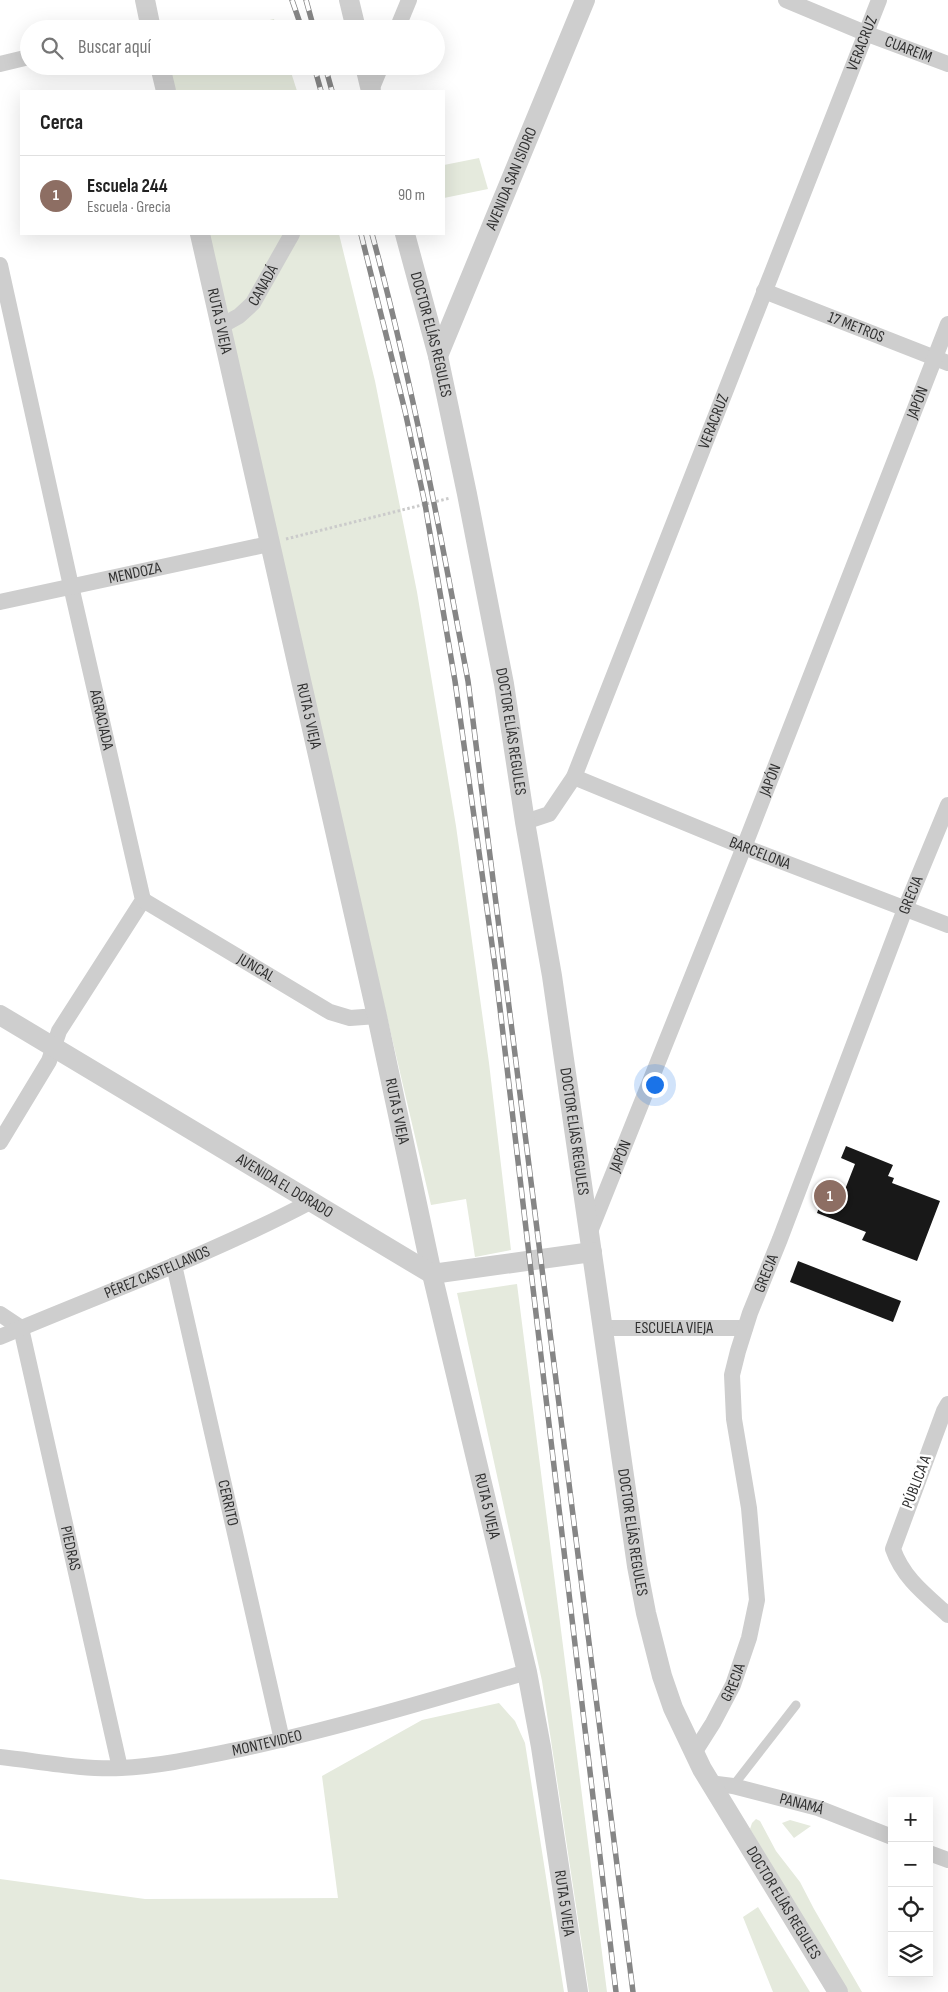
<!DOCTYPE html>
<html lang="es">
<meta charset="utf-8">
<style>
:root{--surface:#fff;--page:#f2f2f2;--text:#222;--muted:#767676;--line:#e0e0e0;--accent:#7c3aed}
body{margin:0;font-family:"Sofia Sans Condensed",sans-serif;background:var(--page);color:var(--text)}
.controls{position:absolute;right:15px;bottom:15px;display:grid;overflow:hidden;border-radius:0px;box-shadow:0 5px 20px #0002}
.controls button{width:45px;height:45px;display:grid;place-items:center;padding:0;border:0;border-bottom:1px solid var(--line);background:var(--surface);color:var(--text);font:25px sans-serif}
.you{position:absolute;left:654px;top:1084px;width:18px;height:18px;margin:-12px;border:4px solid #fff;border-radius:50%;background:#1a73e8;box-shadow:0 0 0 8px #1a73e833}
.badge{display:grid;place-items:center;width:32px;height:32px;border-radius:50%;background:var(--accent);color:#fff;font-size:16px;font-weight:700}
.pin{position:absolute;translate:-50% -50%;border:2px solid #fff;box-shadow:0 1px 5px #0006}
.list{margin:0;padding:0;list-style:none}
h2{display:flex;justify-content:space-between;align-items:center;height:65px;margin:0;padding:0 20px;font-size:21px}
h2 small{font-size:16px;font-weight:400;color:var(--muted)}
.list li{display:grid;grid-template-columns:32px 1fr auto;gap:15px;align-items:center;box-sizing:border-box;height:80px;padding:0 20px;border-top:1px solid var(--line)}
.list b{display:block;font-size:19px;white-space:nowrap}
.list p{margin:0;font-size:16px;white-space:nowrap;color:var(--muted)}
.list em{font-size:16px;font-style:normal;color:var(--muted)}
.icon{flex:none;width:28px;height:28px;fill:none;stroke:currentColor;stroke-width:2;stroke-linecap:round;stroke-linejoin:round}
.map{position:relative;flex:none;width:948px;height:1992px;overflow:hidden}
.search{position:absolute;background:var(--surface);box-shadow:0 5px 20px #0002;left:20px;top:20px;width:425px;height:55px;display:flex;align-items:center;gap:12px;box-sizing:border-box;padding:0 18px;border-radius:28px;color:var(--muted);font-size:19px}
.panel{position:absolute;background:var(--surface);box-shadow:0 5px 20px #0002;left:20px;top:90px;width:425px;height:145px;border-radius:0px}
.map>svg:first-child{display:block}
.green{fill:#e5eadd}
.building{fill:#181818}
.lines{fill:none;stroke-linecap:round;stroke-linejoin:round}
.path{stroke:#cbcbcb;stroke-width:3;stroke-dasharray:2.5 2.5;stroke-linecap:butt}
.service{stroke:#cecece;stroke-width:9}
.minor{stroke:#cecece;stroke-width:16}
.tertiary{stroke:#cecece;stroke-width:20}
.rail-casing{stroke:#868686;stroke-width:5.5}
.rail{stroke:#fff;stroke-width:4;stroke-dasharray:11;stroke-linecap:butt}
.labels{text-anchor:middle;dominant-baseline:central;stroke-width:5;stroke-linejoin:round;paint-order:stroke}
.street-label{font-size:16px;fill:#313131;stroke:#fff}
</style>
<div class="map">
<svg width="948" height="1992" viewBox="0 0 948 1992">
<rect width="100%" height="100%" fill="#fff"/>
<g class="green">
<path d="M274,19L277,29H230Z"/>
<path d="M166,66H289L297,91H172Z"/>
<path d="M479,158L488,189L444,198V165Z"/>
<path d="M204,234H339L375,381L417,592L456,826L489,1063L511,1250L475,1257L466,1199L431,1205Z"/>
<path d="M517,1284L607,1992H589L542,1681L457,1293Z"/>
<path d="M499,1703L515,1721L525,1743L564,1992H0V1879L145,1899L338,1898L322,1776L422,1720Z"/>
<path d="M756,1819L760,1821L776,1851L800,1882L814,1909L862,1992H847L750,1829L752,1823Z"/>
<path d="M790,1820L811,1826L794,1838L782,1823Z"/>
<path d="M758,1907L810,1992H773L743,1917Z"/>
</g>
<g class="building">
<path d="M846,1146L893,1165L888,1176L894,1178L892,1183L940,1201L917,1261L862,1240L866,1232L817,1213L827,1185L844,1192L855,1164L841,1158Z"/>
<path d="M798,1261L901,1301L893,1322L790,1282Z"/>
</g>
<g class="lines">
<path class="path" d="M286,539L450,498"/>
<path class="service" d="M733,1786L796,1705"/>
<g class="minor">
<path id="s1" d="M786,0L865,33L948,64"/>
<path d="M397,29L409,0"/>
<path d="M0,64L29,57"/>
<path d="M371,90L381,66"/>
<path id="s2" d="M0,265L71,586L143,900L59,1031L49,1061L0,1142"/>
<path id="s3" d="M764,291L948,363"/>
<path id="s4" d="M221,326L239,316L253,303L292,234"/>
<path id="s5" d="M0,602L269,544"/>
<path id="s6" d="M574,777L744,847L948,925"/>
<path id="s7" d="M525,822L549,814L574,777L879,0"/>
<path id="s8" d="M143,900L330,1012L350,1018L377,1016"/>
<path id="s9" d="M589,1234L744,847L948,324"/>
<path id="s10" d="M174,1265L282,1740"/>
<path id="s11" d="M0,1314L21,1328L120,1768"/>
<path id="s12" d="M604,1328H745"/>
<path id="s13" d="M0,1337C104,1293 212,1254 312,1201"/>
<path d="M948,1404L944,1411L893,1549C903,1578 926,1595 948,1615"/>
<path id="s14" d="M694,1753L713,1723L733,1685L749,1638L757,1600L749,1508L734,1419L732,1375L738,1351L750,1313L780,1239L905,909L948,805"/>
<path id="s15" d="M0,1757C38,1761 83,1770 121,1768C161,1766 201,1757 241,1749C337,1728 432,1700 527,1672"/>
<path id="s16" d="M709,1783L733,1786L818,1808L892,1837"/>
<path d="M929,1853L948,1860"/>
</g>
<g class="tertiary">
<path d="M145,0L151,29"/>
<path d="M349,0L356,29"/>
<path d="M160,66L166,91"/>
<path d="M365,66L371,91"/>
<path id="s17" d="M200,234L377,1016L432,1274L527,1672L541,1747L578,1992"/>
<path id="s18" d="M405,234L438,356L467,494L504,684L525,822L552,976L637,1566L646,1613L662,1676L673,1708L702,1769L838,1992"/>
<path id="s19" d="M438,356L585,0"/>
<path id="s20" d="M0,1015L432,1274L592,1252"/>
</g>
<defs>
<g id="rail">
<path d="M292,0L302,29"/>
<path d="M306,0L314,29"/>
<path d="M314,66L321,91"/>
<path d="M325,66L332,91"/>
<path d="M361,234L405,411L425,504L455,681L495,966L616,1992"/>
<path d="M372,234C412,381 440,531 468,681L633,1992"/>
</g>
</defs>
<use href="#rail" class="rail-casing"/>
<use href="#rail" class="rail"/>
</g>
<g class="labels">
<g class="street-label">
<text stroke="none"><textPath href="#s7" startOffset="858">VERACRUZ</textPath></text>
<text stroke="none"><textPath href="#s1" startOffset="132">CUAREIM</textPath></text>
<text stroke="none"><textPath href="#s19" startOffset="192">AVENIDA SAN ISIDRO</textPath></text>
<text stroke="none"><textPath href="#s4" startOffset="60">CANADÁ</textPath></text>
<text stroke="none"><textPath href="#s17" startOffset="89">RUTA 5 VIEJA</textPath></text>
<text stroke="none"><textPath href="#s3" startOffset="99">17 METROS</textPath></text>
<text stroke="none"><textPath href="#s18" startOffset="104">DOCTOR ELÍAS REGULES</textPath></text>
<text stroke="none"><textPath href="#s9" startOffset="894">JAPÓN</textPath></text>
<text stroke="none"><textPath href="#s7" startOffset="452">VERACRUZ</textPath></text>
<text stroke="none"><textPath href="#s5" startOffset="138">MENDOZA</textPath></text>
<text stroke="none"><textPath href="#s17" startOffset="494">RUTA 5 VIEJA</textPath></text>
<text stroke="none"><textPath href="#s2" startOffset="466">AGRACIADA</textPath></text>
<text stroke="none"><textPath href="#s18" startOffset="509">DOCTOR ELÍAS REGULES</textPath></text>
<text stroke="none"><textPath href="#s9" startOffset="489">JAPÓN</textPath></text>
<text stroke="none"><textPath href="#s6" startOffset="201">BARCELONA</textPath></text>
<text stroke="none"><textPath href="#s14" startOffset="906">GRECIA</textPath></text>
<text stroke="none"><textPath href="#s8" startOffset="132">JUNCAL</textPath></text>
<text stroke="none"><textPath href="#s17" startOffset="899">RUTA 5 VIEJA</textPath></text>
<text stroke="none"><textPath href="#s18" startOffset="914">DOCTOR ELÍAS REGULES</textPath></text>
<text stroke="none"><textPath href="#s9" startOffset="84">JAPÓN</textPath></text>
<text stroke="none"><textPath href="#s20" startOffset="332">AVENIDA EL DORADO</textPath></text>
<text stroke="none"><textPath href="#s13" startOffset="170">PÉREZ CASTELLANOS</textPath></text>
<text stroke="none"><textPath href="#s14" startOffset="501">GRECIA</textPath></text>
<text stroke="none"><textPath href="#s12" startOffset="70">ESCUELA VIEJA</textPath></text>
<text transform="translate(917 1482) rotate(-69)">PÚBLICA A</text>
<text stroke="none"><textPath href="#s10" startOffset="244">CERRITO</textPath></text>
<text stroke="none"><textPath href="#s17" startOffset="1304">RUTA 5 VIEJA</textPath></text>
<text stroke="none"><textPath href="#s18" startOffset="1319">DOCTOR ELÍAS REGULES</textPath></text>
<text stroke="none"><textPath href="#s11" startOffset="251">PIEDRAS</textPath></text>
<text stroke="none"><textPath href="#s14" startOffset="81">GRECIA</textPath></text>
<text stroke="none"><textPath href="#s15" startOffset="270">MONTEVIDEO</textPath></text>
<text stroke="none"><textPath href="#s16" startOffset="95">PANAMÁ</textPath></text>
<text stroke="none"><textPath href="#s17" startOffset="1709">RUTA 5 VIEJA</textPath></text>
<text stroke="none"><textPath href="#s18" startOffset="1724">DOCTOR ELÍAS REGULES</textPath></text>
</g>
</g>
</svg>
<div class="controls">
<button>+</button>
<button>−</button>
<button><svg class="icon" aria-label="locate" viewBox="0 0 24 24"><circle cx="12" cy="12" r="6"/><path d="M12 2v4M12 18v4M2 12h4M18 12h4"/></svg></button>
<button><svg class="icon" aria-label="layers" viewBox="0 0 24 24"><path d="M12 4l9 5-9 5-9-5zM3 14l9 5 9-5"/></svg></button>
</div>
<div class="you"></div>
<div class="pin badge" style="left:830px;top:1196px;background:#8d6e63">1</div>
<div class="search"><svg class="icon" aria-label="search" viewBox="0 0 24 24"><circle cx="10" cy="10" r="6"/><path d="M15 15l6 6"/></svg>Buscar aquí</div>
<section class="panel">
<h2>Cerca<small></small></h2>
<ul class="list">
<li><span class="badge" style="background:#8d6e63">1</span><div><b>Escuela 244</b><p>Escuela · Grecia</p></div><em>90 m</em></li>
</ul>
</section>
</div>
